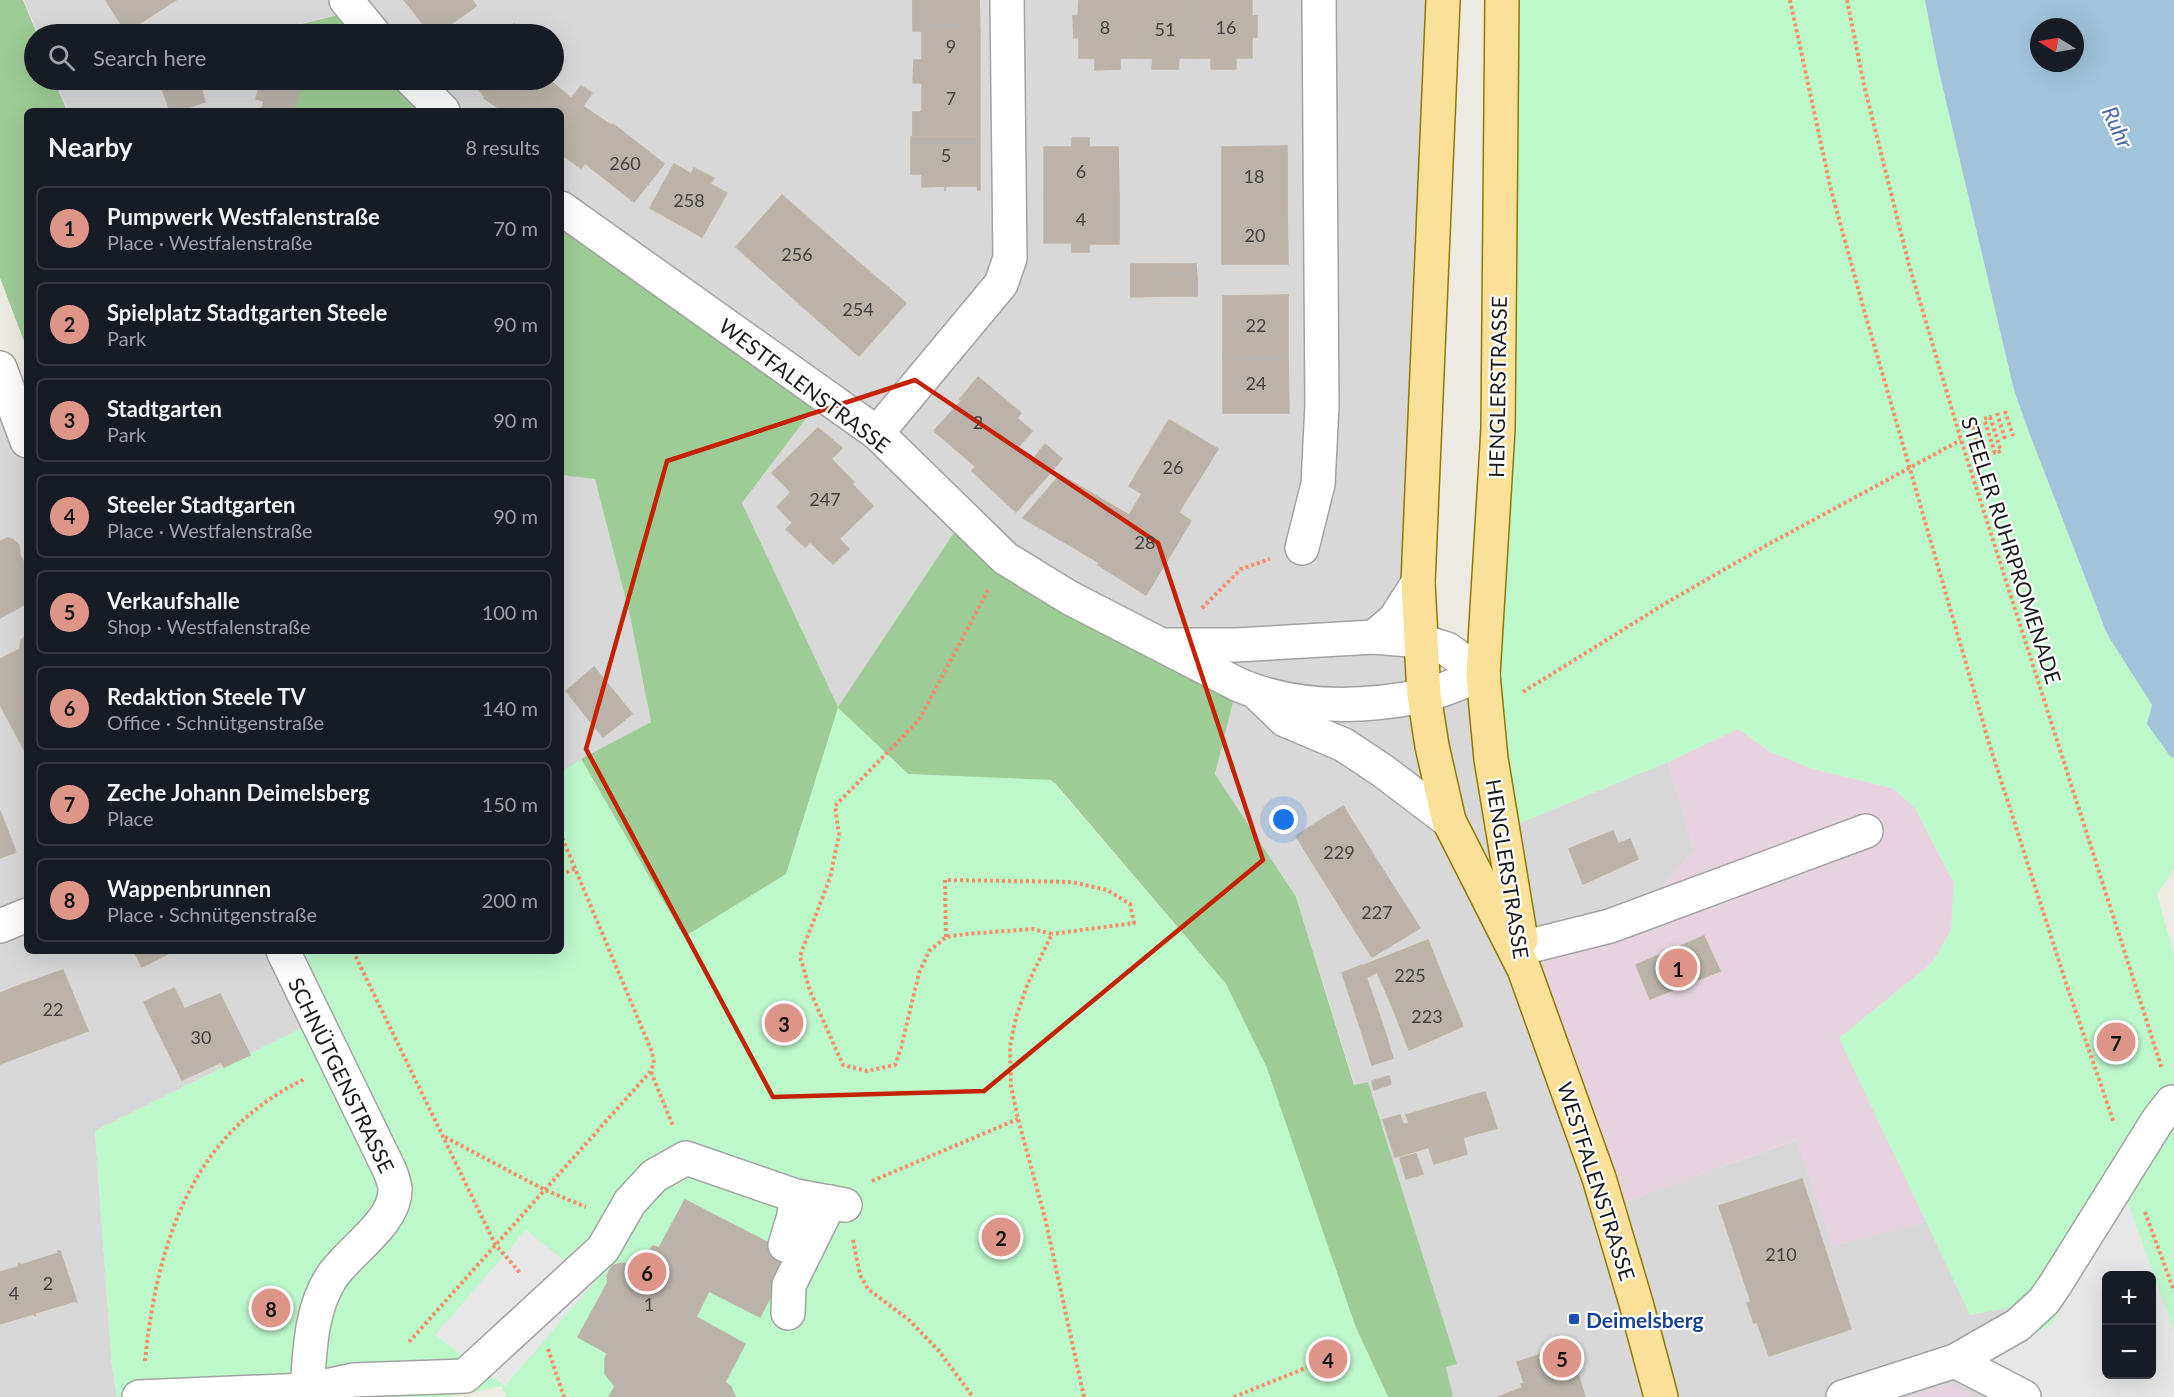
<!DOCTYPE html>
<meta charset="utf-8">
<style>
:root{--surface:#171b24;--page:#20242c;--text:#f1f3f6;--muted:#9ea1a6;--line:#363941;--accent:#dd9589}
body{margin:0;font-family:Lato,sans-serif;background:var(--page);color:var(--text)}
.controls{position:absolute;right:18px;bottom:18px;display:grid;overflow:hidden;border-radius:9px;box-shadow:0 6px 24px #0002}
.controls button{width:54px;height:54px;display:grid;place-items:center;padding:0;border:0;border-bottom:2px solid var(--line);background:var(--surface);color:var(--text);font:30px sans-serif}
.compass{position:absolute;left:2030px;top:18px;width:54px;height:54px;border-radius:50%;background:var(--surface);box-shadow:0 6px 24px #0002;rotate:281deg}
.you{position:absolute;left:1284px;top:820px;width:21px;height:21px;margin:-15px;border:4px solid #fff;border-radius:50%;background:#1a73e8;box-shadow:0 0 0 9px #1a73e833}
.badge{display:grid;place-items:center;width:39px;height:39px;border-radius:50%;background:var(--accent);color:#111;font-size:20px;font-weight:700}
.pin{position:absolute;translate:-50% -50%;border:3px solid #fff;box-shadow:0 2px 6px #0006}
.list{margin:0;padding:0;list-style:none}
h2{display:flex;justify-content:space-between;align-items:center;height:78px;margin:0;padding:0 24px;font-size:26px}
h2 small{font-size:20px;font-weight:400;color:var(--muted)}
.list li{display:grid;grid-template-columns:39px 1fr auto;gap:18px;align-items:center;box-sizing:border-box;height:84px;margin:0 12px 12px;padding:0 12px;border:2px solid var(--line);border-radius:9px}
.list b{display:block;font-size:22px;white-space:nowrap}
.list p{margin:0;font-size:20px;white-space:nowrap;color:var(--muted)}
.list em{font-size:20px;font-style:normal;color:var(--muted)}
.icon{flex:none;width:33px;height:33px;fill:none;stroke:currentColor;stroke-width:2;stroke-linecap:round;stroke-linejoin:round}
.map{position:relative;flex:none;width:2174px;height:1397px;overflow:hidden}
.search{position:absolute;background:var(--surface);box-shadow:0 6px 24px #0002;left:24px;top:24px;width:540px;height:66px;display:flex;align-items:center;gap:15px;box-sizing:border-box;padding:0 21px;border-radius:33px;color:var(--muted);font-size:22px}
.panel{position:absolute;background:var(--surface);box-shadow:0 6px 24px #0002;left:24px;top:108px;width:540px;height:846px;border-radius:9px}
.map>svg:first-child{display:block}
.residential{fill:#d9d8d8}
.industrial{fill:#e6d3df}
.forest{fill:#9dcc96}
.park{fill:#bdf8cb;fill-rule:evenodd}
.parking{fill:#e7e7e7;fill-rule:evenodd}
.water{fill:#a1c4da;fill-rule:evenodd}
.building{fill:#b9b3aa;stroke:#beb3a4;stroke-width:1.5}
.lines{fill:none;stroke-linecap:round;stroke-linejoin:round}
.minor-casing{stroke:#a2a2a2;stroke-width:36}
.major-casing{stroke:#907802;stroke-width:36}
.path{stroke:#f78d67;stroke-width:4;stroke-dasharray:3 3;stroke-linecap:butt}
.minor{stroke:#fff;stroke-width:33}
.major{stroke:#fae099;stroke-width:33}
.marked{fill:none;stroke:#c42203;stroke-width:4.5;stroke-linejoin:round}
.transit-dot{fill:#1a4fb4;stroke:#fff;stroke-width:2}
.labels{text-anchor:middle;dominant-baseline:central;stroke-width:4.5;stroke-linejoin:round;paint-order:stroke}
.number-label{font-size:18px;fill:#42413f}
.street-label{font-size:21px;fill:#1b1b1b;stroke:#fff}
.transit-label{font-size:21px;font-weight:bold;fill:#164399;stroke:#fff;text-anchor:start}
.water-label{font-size:22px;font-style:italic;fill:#4a6aa9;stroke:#fff}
</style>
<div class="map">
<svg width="2174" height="1397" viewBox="0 0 2174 1397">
<rect width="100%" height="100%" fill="#edebe1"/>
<g class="residential">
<path d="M24,0H1427L1420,690L1257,688L959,525L838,708L742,503L819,401L561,200V111H453L420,80H554V34H380L346,13L281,28L282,34H38Z"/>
<path d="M55,80H286L289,111H68Z"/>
<path d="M0,388L27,468V951H280L314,1022L95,1131L112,1366L117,1397H0Z"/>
<path d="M561,475L595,478L630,616L651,722L561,772Z"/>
<path d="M1479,683L1505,829L1668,762L1694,850L1661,889L1530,938L1621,1203L1797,1140L1832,1246L1928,1221L1970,1315L2013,1306L2058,1397H1453L1446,1367L1456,1364L1368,1082L1355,1086L1296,897L1215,774L1236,690L1258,697Z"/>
</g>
<g class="industrial">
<path d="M1738,729L1771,752L1813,769L1893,788L1915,808L1954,883L1951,931L1932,963L1840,1038L1928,1221L1832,1246L1796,1140L1621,1203L1530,938L1661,889L1694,850L1668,762Z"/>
<path d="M1950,1384L1974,1397H1906Z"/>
</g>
<g class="forest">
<path d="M0,0H23L37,34H34V80H54L67,111H27V349L0,278Z"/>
<path d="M346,13L365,34H282L281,29Z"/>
<path d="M286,80H403L433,111H289Z"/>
<path d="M561,216L819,401L742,503L838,707L959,525L1236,690L1215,774L1296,897L1354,1085L1368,1082L1457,1364L1446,1367L1453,1397H1388L1356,1328L1226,984L1055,783L908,774L838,708L786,875L684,937L581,759L651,722L630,616L595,479L561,475Z"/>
</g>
<g class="park">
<path d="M1510,0H1925L1937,63L2014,390L2030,435L2107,634L2152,705L2170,756L2174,758V869L2157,894L2174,955V1397H2058L2013,1307L1970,1315L1839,1038L1932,963L1951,931L1954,883L1915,808L1893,788L1813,769L1771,752L1738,729L1668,762L1505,829L1495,752ZM2106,1276H2152V1374H2106Z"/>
<path d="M838,708L908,774L1051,780L1226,984L1267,1068L1356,1328L1388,1397H506L502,1386L447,1397H117L112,1366L95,1131L314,1022L397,1188L323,1313L400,1186L290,951H561V772L581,759L684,937L786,874Z"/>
</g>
<g class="parking">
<path d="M2126,1198L2174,1331V1397H2024L1978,1361L2051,1325ZM2106,1276H2152V1374H2106Z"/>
<path d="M526,1230L593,1284L505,1386L435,1335Z"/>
</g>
<path class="water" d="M1925,0H2174V758L2170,756L2147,724L2152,705L2107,634L2030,435L2014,390L1937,63ZM2039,27H2075V63H2039Z"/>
<g class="building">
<path d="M106,0H176L126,32Z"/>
<path d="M404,0H472L476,6L437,34H431Z"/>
<path d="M913,0H979L980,32L913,31Z"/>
<path d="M1079,0H1136L1137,58H1120V69L1095,70V58H1079V37L1074,38L1073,16H1078Z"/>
<path d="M1136,0H1194V58H1179L1178,69H1152L1153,58H1137Z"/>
<path d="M1194,0H1252V16H1257V37H1252V58H1236V69H1211V58H1194Z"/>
<path d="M514,24L519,34H501Z"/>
<path d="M922,31L980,32V84L913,83L914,60H922Z"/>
<path d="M159,80H199L205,102L178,111H170Z"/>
<path d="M254,80H302L294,111H261L264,101L256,99L260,84L254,82Z"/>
<path d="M471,80H499L485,97Z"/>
<path d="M499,80H549L571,98L561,111H503L484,98Z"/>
<path d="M922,83L980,84V136H913V112H922Z"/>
<path d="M581,86L592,93L583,106L612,126L581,168L561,154V111Z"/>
<path d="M613,124L664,164L634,202L585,163Z"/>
<path d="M911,137H980V190H978L977,186H946L945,191V186L922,187V174H911Z"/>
<path d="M1072,138H1089V147H1118L1119,195H1044V147H1072Z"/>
<path d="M1287,146V205H1222V147Z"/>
<path d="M674,164L691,174L694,168L714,178L710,184L727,193L702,237L650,208Z"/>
<path d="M782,195L858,262L811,314L736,247Z"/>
<path d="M1044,195H1119V244H1089V252H1072V243H1044Z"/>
<path d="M1222,205H1287L1288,264H1222Z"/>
<path d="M858,262L906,303L859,356L811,314Z"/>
<path d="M1131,264H1166V296L1131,297Z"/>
<path d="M1166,264H1196L1197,278H1166Z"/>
<rect x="1166" y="278" width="31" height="18"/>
<path d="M1288,295V354H1223V296Z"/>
<path d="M1223,354H1288L1289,413H1223Z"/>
<path d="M978,377L1021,413L975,466L934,431L962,400L960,399Z"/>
<path d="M1017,418L1032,431L1017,448L1031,462L1045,444L1062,459L1016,512L972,471Z"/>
<path d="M1169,420L1218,449L1177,515L1129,486Z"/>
<path d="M818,428L842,448L831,459L854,482L852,484L873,506L839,539L849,549L833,564L810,542L805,547L786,529L793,523L777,507L791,492L772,473Z"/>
<path d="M1060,475L1129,515L1100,563L1023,518Z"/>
<path d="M1142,494L1177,515L1179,513L1191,521L1146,595L1098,565Z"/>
<path d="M7,538L12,539L19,545L20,555L27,569V603L0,618V541Z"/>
<path d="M27,635V700L4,712L0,704V659L20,649L21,640Z"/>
<path d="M594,667L632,714L603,737L566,691Z"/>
<path d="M27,700V755L4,712Z"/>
<path d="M1343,806L1381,867L1334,897L1296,836Z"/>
<path d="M0,811L16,852L0,858Z"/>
<path d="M1613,831L1618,844L1630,839L1638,859L1583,884L1569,849Z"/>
<path d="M1381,867L1420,928L1372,957L1334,897Z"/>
<path d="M1704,936L1720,971L1650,999L1636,965Z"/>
<path d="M1428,940L1445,983L1392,1006L1377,972L1366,978L1362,966Z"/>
<path d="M134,951H173L142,967Z"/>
<path d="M1362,965L1383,1026L1362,1033L1342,973Z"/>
<path d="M63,970L88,1031L42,1048L18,986Z"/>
<path d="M1445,983L1463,1026L1409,1050L1392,1006Z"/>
<path d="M18,986L42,1048L0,1064V993Z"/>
<path d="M174,988L182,1004L152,1019L144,1002Z"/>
<path d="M220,994L250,1055L224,1067L221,1062L182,1080L152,1019L182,1004L184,1009Z"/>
<path d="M1383,1026L1393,1058L1372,1065L1362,1033Z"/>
<path d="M1389,1076L1391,1084L1374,1090L1372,1081Z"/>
<path d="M1485,1092L1497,1128L1395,1157L1386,1129L1409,1123L1406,1115Z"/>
<path d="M1400,1115L1403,1124L1386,1129L1383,1120Z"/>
<path d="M1463,1138L1467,1154L1434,1164L1429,1148Z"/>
<path d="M1416,1154L1423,1174L1406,1179L1400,1158Z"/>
<path d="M1802,1179L1851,1329L1769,1356L1757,1322L1754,1323L1747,1303L1751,1302L1719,1206Z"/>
<path d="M685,1200L792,1255L760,1317L709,1291L696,1317L745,1344L725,1382L731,1387L735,1397H609L615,1386L605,1374V1359L607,1353L578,1337L608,1282L607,1276L612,1266L621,1263L631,1265L636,1277L653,1246L659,1248Z"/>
<path d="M58,1251H60L77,1302L75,1301L35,1313V1315L19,1264L21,1265L59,1253Z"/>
<path d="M19,1264L35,1315L33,1314L0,1324V1272L18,1267Z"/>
<path d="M1569,1345L1585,1397H1498L1522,1388L1521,1384L1524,1383L1517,1362Z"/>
</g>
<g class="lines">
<defs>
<g id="minor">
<path d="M346,0L374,34"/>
<path d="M412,80L443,111"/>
<path d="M561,208L877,433L1005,558L1070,598L1239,685C1296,709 1362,708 1422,696C1443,691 1463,681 1483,675"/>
<path d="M0,368L27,441"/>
<path d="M877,433L1001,284L1010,258L1007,0"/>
<path d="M1302,548L1318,484L1322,405L1319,0"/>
<path d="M1374,637L1395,619L1418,583"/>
<path d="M1168,645H1236L1374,637L1421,641L1447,649L1483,675"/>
<path d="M1258,694L1285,720L1344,745L1383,771L1449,821"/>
<path d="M0,926L27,915"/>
<path d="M1522,948L1610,926L1866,831"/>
<path d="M283,951L390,1171C392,1177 395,1184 395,1189C396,1223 348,1251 331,1278C310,1311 310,1352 307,1390"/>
<path d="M785,1245L794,1216L796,1196"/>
<path d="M788,1313L789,1285L830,1202"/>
<path d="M1955,1361L2024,1397"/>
<path d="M139,1397L307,1390L353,1380L465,1376L603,1249L630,1202L654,1176L686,1158L796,1196L845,1205"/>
<path d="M1843,1397L1955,1361L2018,1325L2044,1301L2055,1285L2158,1120L2172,1102"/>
</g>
<g id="major">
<path d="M1443,0L1418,583L1424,695L1432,746L1449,821L1524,969L1599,1178L1636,1303L1661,1397"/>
<path d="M1502,0L1498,429L1483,675L1491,759L1521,940"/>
</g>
</defs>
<use href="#minor" class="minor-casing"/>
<use href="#major" class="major-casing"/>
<g class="path">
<path d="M1790,0L1831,190L1864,310L1989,743L2066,983L2114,1123"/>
<path d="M1847,0L1864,85L1909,265L1961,440L2162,1069"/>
<path d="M2005,411L2013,436"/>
<path d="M1997,413L2005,439"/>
<path d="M1990,417L2001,451L1995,453L1984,419Z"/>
<path d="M1970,421L1982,459"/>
<path d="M1973,428L1979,426L1984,444L1978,446"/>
<path d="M988,590L919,720L835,806L839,835L830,878L800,956L810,991L843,1065L867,1071L895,1065L901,1048L919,973L929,951L946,937L965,934L1033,929L1052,934L1028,983L1016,1017L1010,1047L1011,1086L1018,1119L1045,1218L1084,1397"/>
<path d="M1202,608L1241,569L1270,559"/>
<path d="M1523,692L1666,603L1767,545L1961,440"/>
<path d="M561,875L576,868"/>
<path d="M946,937L945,880L1072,882L1107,890L1130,904L1134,923L1052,934"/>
<path d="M353,951L495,1244L521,1274"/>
<path d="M651,1072L673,1126"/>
<path d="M445,1137L545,1190L586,1207"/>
<path d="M872,1181L1018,1119"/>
<path d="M2145,1212L2174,1291"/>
<path d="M853,1240L860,1275L868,1289L909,1320L939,1351L973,1397"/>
<path d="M409,1342L650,1072L654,1063L652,1052L561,835"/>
<path d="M548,1349L564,1397"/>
<path d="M145,1361C157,1244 191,1133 305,1079"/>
<path d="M1234,1397L1328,1359"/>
</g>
<use href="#minor" class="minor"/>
<use href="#major" class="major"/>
</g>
<path class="marked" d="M915,380L1158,543L1263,860L984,1091L773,1097L586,749L667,461Z"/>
<rect class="transit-dot" x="1568" y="1313" width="12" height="12" rx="3"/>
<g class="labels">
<g class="number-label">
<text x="1105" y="27">8</text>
<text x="1226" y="27">16</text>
<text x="1165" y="29">51</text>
<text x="951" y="46">9</text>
<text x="951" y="98">7</text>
<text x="946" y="155">5</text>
<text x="625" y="163">260</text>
<text x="1081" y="171">6</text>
<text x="1254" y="176">18</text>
<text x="689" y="200">258</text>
<text x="1081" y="219">4</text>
<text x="1255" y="235">20</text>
<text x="797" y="254">256</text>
<text x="858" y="309">254</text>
<text x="1256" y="325">22</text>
<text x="1256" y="383">24</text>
<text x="978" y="422">2</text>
<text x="1173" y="467">26</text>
<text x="825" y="499">247</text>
<text x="1145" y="542">28</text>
<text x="1339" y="852">229</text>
<text x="1377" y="912">227</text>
<text x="1410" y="975">225</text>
<text x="53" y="1009">22</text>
<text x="1427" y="1016">223</text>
<text x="201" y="1037">30</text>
<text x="1781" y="1254">210</text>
<text x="48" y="1283">2</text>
<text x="14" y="1293">4</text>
<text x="649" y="1304">1</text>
</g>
<g class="street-label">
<text transform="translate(805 385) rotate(37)">WESTFALENSTRASSE</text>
<text transform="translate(1497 387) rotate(-89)">HENGLERSTRASSE</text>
<text transform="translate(2012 550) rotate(72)">STEELER RUHRPROMENADE</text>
<text transform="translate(1508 869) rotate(81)">HENGLERSTRASSE</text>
<text transform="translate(342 1075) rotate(64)">SCHNÜTGENSTRASSE</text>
<text transform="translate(1597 1181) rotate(72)">WESTFALENSTRASSE</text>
</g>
<g class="transit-label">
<text x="1586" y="1319">Deimelsberg</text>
</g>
<g class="water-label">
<text transform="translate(2118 127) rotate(65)">Ruhr</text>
</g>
</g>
</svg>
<div class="controls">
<button>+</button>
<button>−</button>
</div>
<svg class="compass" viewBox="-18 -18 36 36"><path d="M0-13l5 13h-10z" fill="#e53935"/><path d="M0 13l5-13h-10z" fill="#9ea1a6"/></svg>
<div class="you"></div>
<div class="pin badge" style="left:1678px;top:968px">1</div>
<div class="pin badge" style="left:1001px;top:1237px">2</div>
<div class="pin badge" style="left:784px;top:1023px">3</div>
<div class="pin badge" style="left:1328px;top:1359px">4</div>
<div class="pin badge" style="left:1562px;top:1358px">5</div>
<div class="pin badge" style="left:647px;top:1272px">6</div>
<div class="pin badge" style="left:2116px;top:1042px">7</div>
<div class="pin badge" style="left:271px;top:1308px">8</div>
<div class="search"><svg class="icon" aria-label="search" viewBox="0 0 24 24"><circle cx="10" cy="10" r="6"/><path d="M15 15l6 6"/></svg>Search here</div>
<section class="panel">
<h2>Nearby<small>8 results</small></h2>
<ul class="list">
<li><span class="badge">1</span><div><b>Pumpwerk Westfalenstraße</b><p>Place · Westfalenstraße</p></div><em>70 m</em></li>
<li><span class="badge">2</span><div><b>Spielplatz Stadtgarten Steele</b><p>Park</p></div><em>90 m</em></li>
<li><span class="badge">3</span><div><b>Stadtgarten</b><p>Park</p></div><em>90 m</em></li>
<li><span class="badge">4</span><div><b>Steeler Stadtgarten</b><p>Place · Westfalenstraße</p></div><em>90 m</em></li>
<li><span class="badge">5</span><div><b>Verkaufshalle</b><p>Shop · Westfalenstraße</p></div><em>100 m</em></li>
<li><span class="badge">6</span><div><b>Redaktion Steele TV</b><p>Office · Schnütgenstraße</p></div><em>140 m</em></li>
<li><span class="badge">7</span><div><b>Zeche Johann Deimelsberg</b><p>Place</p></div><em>150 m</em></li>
<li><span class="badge">8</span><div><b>Wappenbrunnen</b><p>Place · Schnütgenstraße</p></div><em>200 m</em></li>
</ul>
</section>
</div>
